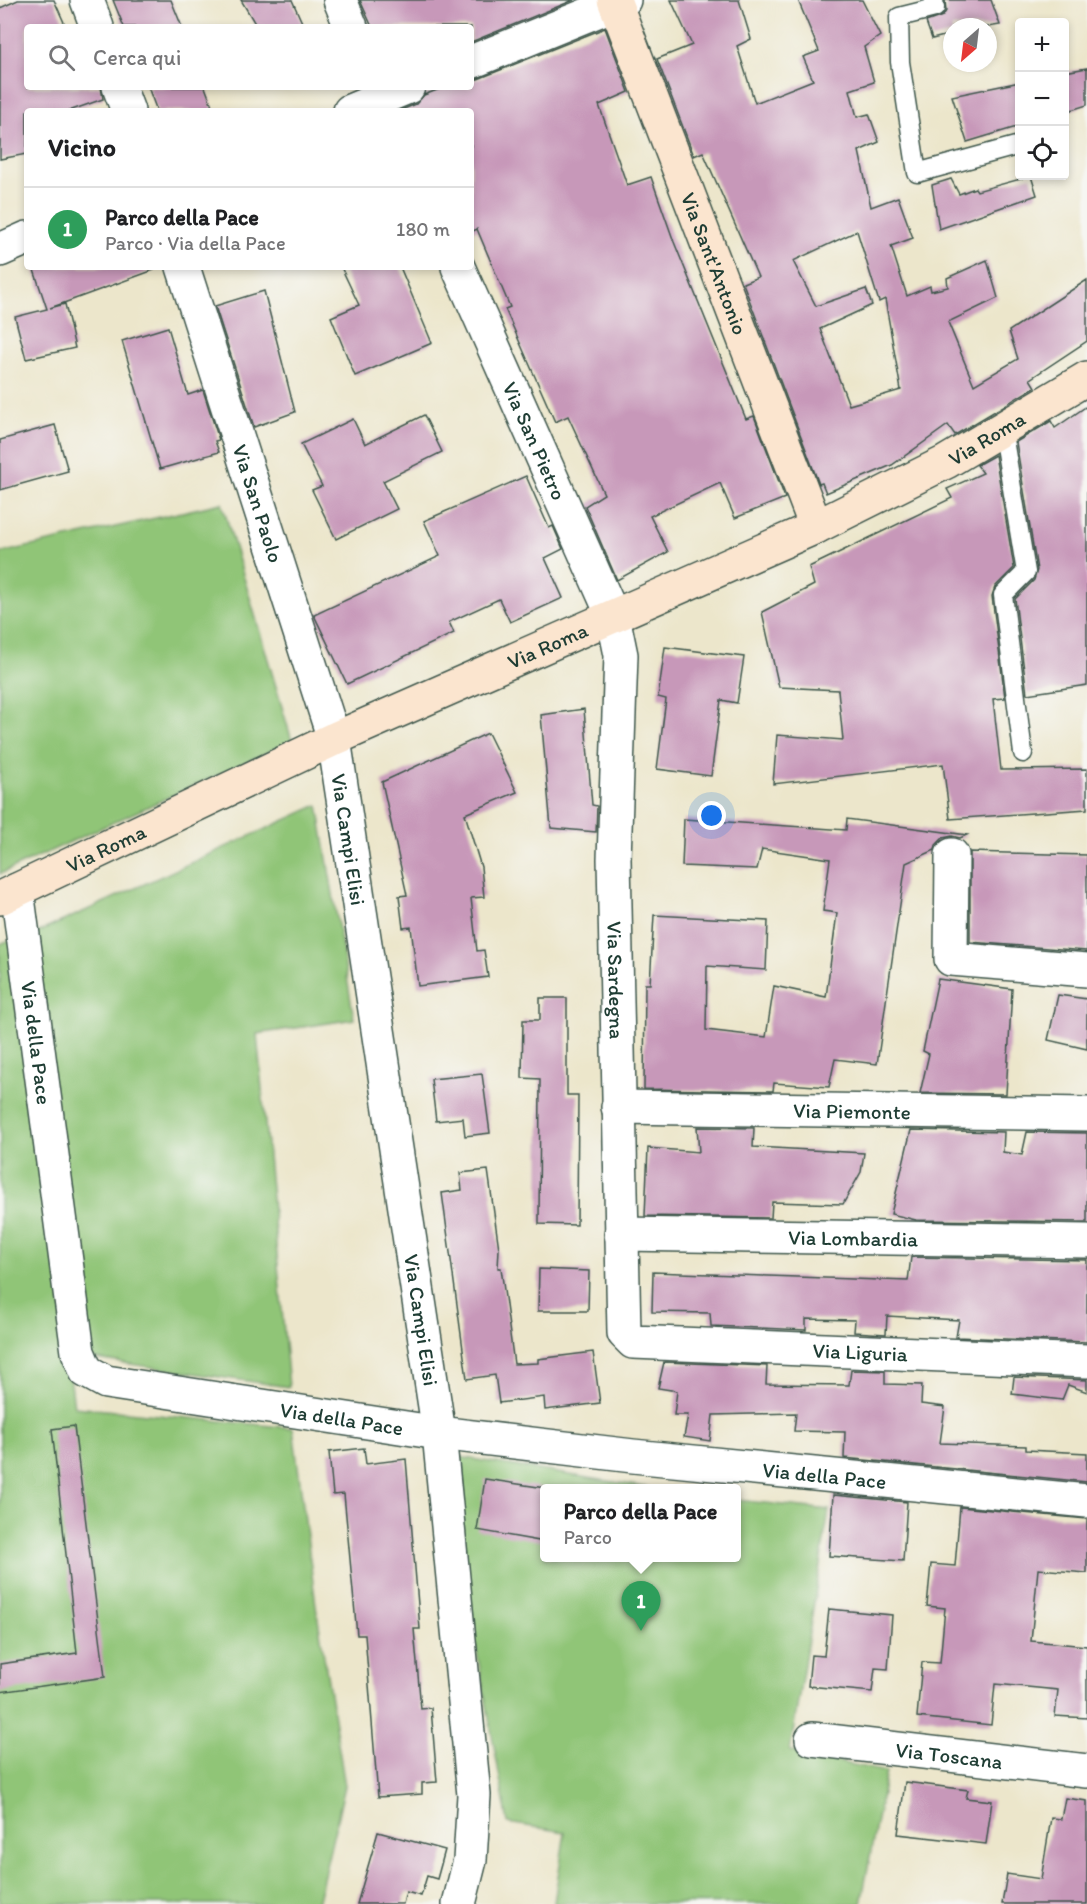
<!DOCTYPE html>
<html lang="it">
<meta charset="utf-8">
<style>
:root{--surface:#fff;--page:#f6f6f6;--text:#202124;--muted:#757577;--line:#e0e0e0;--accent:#b45309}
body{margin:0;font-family:Itim,sans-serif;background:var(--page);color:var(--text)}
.controls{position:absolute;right:18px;top:18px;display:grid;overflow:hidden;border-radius:6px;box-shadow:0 3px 9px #0003}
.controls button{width:54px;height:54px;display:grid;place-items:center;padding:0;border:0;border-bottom:2px solid var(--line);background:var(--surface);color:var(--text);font:30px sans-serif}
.compass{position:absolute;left:943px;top:18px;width:54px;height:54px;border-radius:50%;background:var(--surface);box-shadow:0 3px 9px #0003;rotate:208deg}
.you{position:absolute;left:712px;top:816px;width:21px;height:21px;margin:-15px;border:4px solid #fff;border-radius:50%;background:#1a73e8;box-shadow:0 0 0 9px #1a73e833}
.badge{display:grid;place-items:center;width:39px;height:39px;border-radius:50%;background:var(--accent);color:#fff;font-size:20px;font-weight:700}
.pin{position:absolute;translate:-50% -50px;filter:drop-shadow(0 2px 3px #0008)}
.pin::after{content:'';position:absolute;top:32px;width:21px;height:18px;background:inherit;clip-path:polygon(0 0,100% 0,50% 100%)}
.popup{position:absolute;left:540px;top:1484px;width:201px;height:78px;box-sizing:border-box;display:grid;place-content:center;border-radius:6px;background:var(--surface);filter:drop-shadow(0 2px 4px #0005);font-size:20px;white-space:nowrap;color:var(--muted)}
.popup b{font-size:22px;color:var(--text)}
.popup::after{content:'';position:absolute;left:50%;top:100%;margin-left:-12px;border:12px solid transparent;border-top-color:var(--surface)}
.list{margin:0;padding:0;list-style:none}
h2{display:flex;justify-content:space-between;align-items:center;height:78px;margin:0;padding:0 24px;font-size:26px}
h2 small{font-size:20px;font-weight:400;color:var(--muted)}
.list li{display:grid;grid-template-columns:39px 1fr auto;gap:18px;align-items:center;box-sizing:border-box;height:84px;padding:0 24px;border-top:2px solid var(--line)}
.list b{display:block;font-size:22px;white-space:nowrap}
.list p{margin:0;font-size:20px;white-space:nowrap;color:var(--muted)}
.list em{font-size:20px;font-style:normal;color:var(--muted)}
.icon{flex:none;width:33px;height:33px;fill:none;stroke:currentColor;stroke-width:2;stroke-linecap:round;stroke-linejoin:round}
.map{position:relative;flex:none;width:1087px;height:1904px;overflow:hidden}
.search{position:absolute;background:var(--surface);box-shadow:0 3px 9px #0003;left:24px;top:24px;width:450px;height:66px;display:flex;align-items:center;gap:15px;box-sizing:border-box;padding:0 21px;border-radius:6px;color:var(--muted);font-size:22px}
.panel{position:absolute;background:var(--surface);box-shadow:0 3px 9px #0003;left:24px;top:108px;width:450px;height:162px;border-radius:6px}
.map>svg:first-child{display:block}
.green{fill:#90c577;stroke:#588156;stroke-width:1.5}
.building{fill:#c798b9;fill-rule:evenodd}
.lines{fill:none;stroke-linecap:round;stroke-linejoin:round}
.lane-casing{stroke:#3e564b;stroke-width:21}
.street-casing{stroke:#3e564b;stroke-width:36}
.secondary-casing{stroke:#3e564b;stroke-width:36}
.lane{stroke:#fff;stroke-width:18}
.street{stroke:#fff;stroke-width:33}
.secondary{stroke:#fbe5cf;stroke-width:33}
.labels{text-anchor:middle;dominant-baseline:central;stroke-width:4.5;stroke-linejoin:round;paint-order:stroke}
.street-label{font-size:21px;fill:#1f3d34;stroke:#f6f6f2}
</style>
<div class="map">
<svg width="1087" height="1904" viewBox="0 0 1087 1904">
<rect width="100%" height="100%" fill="#f6f6f2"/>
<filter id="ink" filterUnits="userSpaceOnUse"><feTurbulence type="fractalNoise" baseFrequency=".0167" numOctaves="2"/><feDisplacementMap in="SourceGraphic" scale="12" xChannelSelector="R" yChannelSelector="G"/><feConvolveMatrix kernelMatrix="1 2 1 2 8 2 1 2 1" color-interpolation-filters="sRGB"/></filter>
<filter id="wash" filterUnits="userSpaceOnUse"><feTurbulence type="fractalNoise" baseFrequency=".008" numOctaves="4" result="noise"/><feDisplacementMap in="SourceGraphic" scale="24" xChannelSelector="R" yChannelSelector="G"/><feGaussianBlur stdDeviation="1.35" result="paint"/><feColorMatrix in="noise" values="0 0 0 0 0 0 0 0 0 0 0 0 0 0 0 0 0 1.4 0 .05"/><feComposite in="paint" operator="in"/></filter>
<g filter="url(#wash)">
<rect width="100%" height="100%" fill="#ece6cb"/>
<g class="green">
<path d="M222,503L292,741L0,874V553Z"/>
<path d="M318,805L354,1019L257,1034L289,1387L89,1358L30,936Z"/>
<path d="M15,938L74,1407L293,1428L317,1613L345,1786L317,1904H0V944Z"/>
<path d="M441,1454L650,1488H545V1558H737V1500L829,1510L790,1751L886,1772L861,1904L554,1903L565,1832L508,1823Z"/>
</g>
<g id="blocks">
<g class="building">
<path d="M18,0H54L66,27H27V87H101L103,99L69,111H27V154L0,159V8Z"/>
<path d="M113,0H171L182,27H124Z"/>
<path d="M241,0H292L304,27H257Z"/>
<path d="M360,0H574L471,42V27H372Z"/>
<path d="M671,0H739L751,39L737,46L755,103L813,80L803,57L819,51L798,0H862L880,36L864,47L874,82L850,90L857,117L869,114L879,142L859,151L871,207L898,197L913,238L891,246L907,296L930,286L931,291L948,287L947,278L987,260L998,298L948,322L974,385L1018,359L1009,331L1087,280V341L1030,379L1035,387L955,435L948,425L892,465L826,493L822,483L819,484L743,283L758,277L703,152L694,156L657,59L692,45ZM857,231L879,302L885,299L901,390L849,405L820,329L872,305L866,289L816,306L793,261Z"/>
<path d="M945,0H991L1000,25L988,27H952V34L932,39L926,22L943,16L946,11Z"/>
<path d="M605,28L629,92L599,105L627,185L651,177L674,242L746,419L754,416L785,498L735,518L720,483L650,516L668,552L617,580L585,506L604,494L568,416L555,422L505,309L510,307L477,229L471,232V111H399L416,104L424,95L445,87H471V80L478,79Z"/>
<path d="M1087,68V105L1065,112V72Z"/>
<path d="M1020,82V126L967,142L952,96Z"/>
<path d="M148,87H205L214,111H157Z"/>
<path d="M1031,176L1037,195L939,229L932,185L951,179L959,194L975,188L977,191Z"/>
<path d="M33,267H154V270L50,308L65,304L75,348L26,359L15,317L47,309Z"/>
<path d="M341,267H400L432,343L355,376L331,317L359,305Z"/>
<path d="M264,291L295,412L254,427L215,306Z"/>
<path d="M168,327L188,395L203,390L219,440L215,441L219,452L160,469L122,341Z"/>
<path d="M1087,406V685L1027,694L1015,599L1034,580L1037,570L1016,442L1051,421L1055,428Z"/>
<path d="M424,415L442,452L383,481L397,509L336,539L312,490L322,486L301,444L353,419L365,444Z"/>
<path d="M55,425L68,471L0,490V440Z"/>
<path d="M995,455L1014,568L995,587L992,596L1005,698L993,699L1001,770L1087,769V809L950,819L943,764L773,784L777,735L843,740L838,690L779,687L762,612L814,585L809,567L952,498L947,489L983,473L977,465Z"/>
<path d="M526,476L549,528L553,526L563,549L545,558L563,598L510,622L499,599L449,622L454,633L347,684L314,615L440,556L424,521Z"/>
<path d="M665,647L744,657L737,703L721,700L711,776L657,769L666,699L658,697Z"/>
<path d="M584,709L592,805L597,806L596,832L551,828L541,715Z"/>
<path d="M488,733L517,792L465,814L481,867L484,897L471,898L477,951L484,950L488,977L418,986L411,927L403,928L399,896L407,895L382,782Z"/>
<path d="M684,819L846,830L847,819L967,835L960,838L952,836L943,838L936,845L935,850L906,863L877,1064L835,1059L829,1087L774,1083L773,1091L644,1089L645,984H650L654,915L768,921L766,970L707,966L706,1030L766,1037L774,986L826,997L837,913L823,911L830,859L762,849L757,869L682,866Z"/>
<path d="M970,852L1087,855V951L970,942Z"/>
<path d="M938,979L1012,989L1006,1094L920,1093L929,1054L923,1051Z"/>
<path d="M1058,995L1087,999V1049L1048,1040Z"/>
<path d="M540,998H567V1095H578L577,1225L539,1224L540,1079L522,1078L523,1020H540Z"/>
<path d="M482,1074L490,1133L465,1136L463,1118L436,1121L431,1079Z"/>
<path d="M697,1127L754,1128L753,1147L864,1153L861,1172L843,1204L772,1202L771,1218L645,1216L648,1148L699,1152Z"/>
<path d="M911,1130L1004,1132L1003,1152L1022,1155L1027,1132L1087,1133V1222L916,1220L891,1214Z"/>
<path d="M488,1170L499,1249L498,1268H501L514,1364L538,1363V1359L593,1352L600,1403L545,1410L544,1397L499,1403L495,1375L467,1379L442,1193L462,1190L460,1173Z"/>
<path d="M911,1257L1087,1260V1342L956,1337L959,1320L887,1316L886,1334L854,1332L855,1320L806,1319V1330L711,1326L710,1313L652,1312L653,1272L908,1281Z"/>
<path d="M539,1269L589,1271L588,1311H538Z"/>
<path d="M664,1362L767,1366L766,1384L849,1385L851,1370L885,1371V1384L922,1385L921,1404L945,1407L940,1443L1026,1446V1450L1087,1453V1482L844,1458L845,1432L794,1431L796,1413L713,1415L710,1441L684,1437L688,1415H674L677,1391L658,1388Z"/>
<path d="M1014,1377L1087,1380V1392L1068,1385L1062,1400L1012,1394Z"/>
<path d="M74,1426L105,1677L0,1692V1664L77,1653L52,1429Z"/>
<path d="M364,1448L366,1464L406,1459L420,1629H414L421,1709L431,1708L437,1782L422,1783V1794L378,1797L365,1635H357L344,1494L333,1495L329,1452Z"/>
<path d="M485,1479L545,1488V1542L477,1530Z"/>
<path d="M833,1495L907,1502L903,1561L829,1556Z"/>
<path d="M960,1507L1087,1519V1573L1038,1569L1031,1641L1087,1646V1718L1055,1716L1058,1690L995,1684L991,1725L917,1717L922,1662L940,1663L945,1608L927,1606L931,1564L955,1566Z"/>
<path d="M829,1609L892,1615L888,1669L875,1668L872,1692L808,1686L811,1655L824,1656Z"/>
<path d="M905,1782L968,1790L966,1798L992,1801L986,1844L898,1834Z"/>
<path d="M1065,1798L1087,1801V1904H1002L1007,1874L1041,1879L1051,1818L1061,1819Z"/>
<path d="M378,1832L445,1850L437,1879L427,1876L421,1896L406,1892L403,1904H357Z"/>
</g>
</g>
</g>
<g filter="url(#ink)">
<use href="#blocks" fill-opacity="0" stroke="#3e564b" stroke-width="1.5"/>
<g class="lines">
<defs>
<g id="lane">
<path d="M934,0L935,8L899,17L900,62L917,173L1016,146"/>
<path d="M1002,428L1026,572L1003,595L1023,753"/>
</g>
<g id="street">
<path d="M87,0L97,27"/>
<path d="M340,0L351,27"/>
<path d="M471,62L624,0"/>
<path d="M119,87L128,111"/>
<path d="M350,111L408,87"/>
<path d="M0,250L27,238"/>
<path id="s1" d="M183,267L334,739L439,1433L474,1795L470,1860L459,1904"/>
<path id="s2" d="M458,267L613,616L621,655L614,859L624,1333L633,1342L1087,1361"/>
<path d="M952,855L951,959L1087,970"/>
<path id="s3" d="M17,890L78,1352L86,1371L106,1382L439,1433L633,1456L1087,1501"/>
<path id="s4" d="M618,1107L1087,1114"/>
<path id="s5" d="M621,1234L1087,1241"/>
<path id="s6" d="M812,1739L1087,1771"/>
</g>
<g id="secondary">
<path id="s7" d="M614,0L816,527"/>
<path id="s8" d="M0,898L334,739L816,527L946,462L1087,378"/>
</g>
</defs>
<use href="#lane" class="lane-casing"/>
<use href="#street" class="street-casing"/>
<use href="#secondary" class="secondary-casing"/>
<use href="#lane" class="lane"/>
<use href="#street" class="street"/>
<use href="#secondary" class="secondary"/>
</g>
</g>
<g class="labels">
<g class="street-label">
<text stroke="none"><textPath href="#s7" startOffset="282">Via Sant'Antonio</textPath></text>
<text stroke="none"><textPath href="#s8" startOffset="1089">Via Roma</textPath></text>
<text stroke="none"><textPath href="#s2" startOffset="190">Via San Pietro</textPath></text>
<text stroke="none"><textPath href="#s1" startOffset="248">Via San Paolo</textPath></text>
<text stroke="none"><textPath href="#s8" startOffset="603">Via Roma</textPath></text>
<text stroke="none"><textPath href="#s1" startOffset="597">Via Campi Elisi</textPath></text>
<text stroke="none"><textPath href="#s8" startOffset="117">Via Roma</textPath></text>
<text stroke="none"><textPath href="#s2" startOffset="747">Via Sardegna</textPath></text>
<text stroke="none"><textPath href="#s3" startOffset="154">Via della Pace</textPath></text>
<text stroke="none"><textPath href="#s4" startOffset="234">Via Piemonte</textPath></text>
<text stroke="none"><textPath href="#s5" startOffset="232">Via Lombardia</textPath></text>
<text stroke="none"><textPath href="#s1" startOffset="1083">Via Campi Elisi</textPath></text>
<text stroke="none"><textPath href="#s2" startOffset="1340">Via Liguria</textPath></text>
<text stroke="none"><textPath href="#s3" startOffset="748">Via della Pace</textPath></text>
<text stroke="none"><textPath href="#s3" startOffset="1234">Via della Pace</textPath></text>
<text stroke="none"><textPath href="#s6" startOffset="138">Via Toscana</textPath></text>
</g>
</g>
</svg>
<div class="controls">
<button>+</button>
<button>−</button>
<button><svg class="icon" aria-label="locate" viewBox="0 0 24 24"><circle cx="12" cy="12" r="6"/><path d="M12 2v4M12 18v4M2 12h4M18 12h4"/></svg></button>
</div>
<svg class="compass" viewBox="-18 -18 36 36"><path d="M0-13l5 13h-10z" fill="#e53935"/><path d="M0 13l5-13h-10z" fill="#757577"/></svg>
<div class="you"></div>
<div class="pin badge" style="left:641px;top:1631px;background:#2e9e5b">1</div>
<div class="popup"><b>Parco della Pace</b>Parco</div>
<div class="search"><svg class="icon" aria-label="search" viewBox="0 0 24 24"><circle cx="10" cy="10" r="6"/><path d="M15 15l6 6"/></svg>Cerca qui</div>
<section class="panel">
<h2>Vicino<small></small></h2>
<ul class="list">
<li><span class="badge" style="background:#2e9e5b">1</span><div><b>Parco della Pace</b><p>Parco · Via della Pace</p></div><em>180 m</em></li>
</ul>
</section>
</div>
